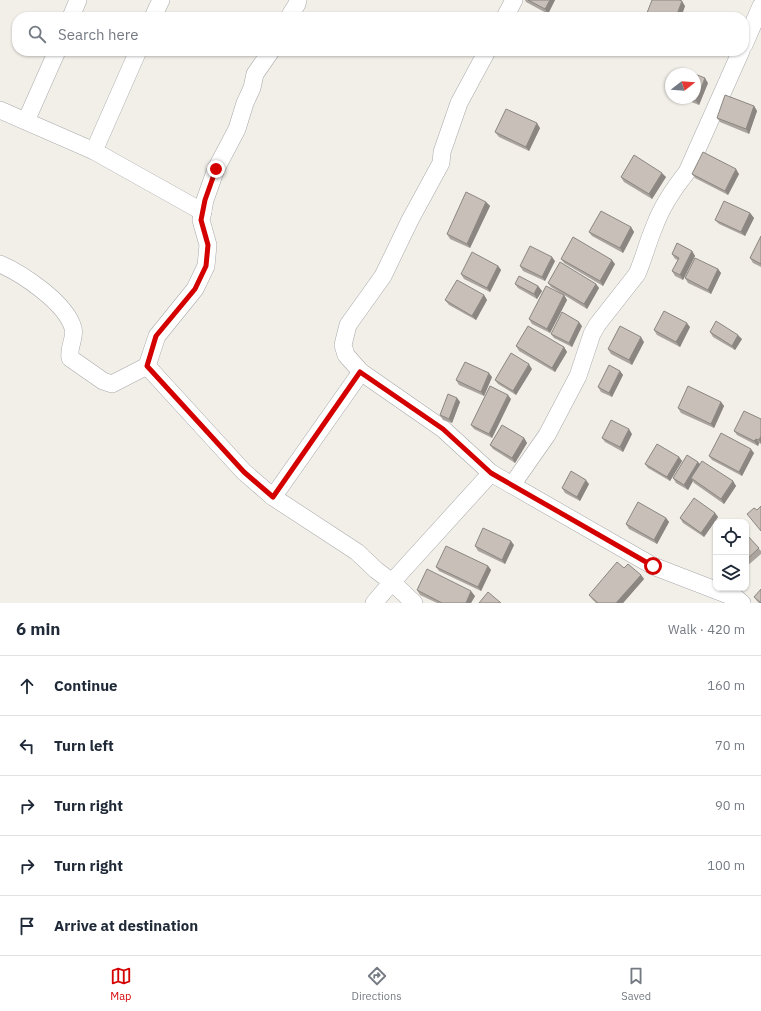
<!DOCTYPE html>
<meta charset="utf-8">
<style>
:root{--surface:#fff;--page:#f6f6f7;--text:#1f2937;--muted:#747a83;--line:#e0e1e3;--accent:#d40000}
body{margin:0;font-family:"IBM Plex Sans",sans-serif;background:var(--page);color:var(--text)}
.controls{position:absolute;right:12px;bottom:12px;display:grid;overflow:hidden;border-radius:8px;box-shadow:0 1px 3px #0004}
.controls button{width:36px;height:36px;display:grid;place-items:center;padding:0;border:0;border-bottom:1px solid var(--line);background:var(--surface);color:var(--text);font:20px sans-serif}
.compass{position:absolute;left:665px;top:68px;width:36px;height:36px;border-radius:50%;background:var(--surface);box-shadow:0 1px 3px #0004;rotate:73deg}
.stop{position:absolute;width:12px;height:12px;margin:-9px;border:3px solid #d40000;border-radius:50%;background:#fff}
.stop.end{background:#d40000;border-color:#fff;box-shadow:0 1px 4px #0008}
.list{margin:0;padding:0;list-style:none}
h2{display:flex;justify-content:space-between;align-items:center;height:52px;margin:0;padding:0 16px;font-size:17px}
h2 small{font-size:13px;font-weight:400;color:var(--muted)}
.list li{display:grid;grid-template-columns:26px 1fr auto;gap:12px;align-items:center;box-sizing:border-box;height:60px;padding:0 16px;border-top:1px solid var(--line)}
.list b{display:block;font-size:15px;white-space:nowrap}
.list em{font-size:13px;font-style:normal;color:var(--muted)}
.icon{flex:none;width:22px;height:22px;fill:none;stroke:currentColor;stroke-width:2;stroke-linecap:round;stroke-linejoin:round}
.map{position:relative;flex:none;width:761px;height:603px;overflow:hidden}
.search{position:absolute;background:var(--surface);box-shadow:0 1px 3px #0004;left:12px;right:12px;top:12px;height:44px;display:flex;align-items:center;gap:10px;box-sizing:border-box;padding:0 14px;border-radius:16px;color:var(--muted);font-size:15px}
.sheet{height:352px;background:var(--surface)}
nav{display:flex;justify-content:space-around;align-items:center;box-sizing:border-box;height:56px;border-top:1px solid var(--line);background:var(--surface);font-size:11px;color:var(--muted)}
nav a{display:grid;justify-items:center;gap:2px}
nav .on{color:var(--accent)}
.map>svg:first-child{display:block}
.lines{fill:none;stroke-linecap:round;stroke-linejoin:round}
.minor-casing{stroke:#a9a9a9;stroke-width:18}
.minor{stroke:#fff;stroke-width:17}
.wall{fill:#aba49e}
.shaded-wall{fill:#8b8681}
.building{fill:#c7bfb8;stroke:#8b8681}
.route{stroke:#d40000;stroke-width:5}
</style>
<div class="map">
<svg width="761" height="603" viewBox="0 0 761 603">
<rect width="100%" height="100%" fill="#f2efe9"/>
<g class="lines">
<defs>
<g id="minor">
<path d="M71,17L78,0"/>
<path d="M153,17L161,0"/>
<path d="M289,17L297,4L298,0"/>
<path d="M505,17L514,0"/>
<path d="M744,45L761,6"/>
<path d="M271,51L255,74L252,88L245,103L237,129L216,169L205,200L201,220L208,245L206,266L195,289L157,336L147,366L244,472L273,497L357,552L376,570L392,582L374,603"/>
<path d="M487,51L459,103L442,152L441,163L410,220L383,276L348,325L343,345L346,355L361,372L443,429L491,473"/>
<path d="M0,110L94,151L203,212"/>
<path d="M26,121L57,51"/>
<path d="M94,151L138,51"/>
<path d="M0,264C23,274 66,303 73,328C76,337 68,347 70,358L103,381L112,384L147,366"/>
<path d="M512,485L653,566L736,598L742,603"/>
<path d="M273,497L361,372"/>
<path d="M414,603L392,582L491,473L512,485L547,435L578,376L592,334L597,325L637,274C644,258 648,241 655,225C662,206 675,187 687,172L741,51"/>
</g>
</defs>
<use href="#minor" class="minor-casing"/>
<use href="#minor" class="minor"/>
</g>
<g class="wall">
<path d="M525,0H555L548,14L526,2Z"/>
<path d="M685,6L681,17H649L647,13Z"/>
<path d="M708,83L699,105L681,98H695Z"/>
<path d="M754,106L757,111L749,134L720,122L717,118Z"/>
<path d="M540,128L529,151L499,137L495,132Z"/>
<path d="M692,174H739L728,195L695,178Z"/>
<path d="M621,177H666L652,199L624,182Z"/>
<path d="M486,202L490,206L470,248L450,239L447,234Z"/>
<path d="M750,213L754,218L745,236L719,224L715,220Z"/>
<path d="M631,227L634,232L623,253L592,236L589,232Z"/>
<path d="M761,236V267L753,263L750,258Z"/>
<path d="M692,251L695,256L683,280L675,276L672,271L678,260L675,259L672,254Z"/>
<path d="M561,259L615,264L603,286L564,263Z"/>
<path d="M555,261L545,281L523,271L520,266Z"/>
<path d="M498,266L501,270L490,292L464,279L461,274Z"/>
<path d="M718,269L721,273L711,294L688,283L685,278Z"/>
<path d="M548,283L596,284L599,288L587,309L551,287Z"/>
<path d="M515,284L538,286L542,291L537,299L518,288Z"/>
<path d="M484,295L487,300L476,320L449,305L445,300Z"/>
<path d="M564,295L567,300L550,333L532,324L529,319Z"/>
<path d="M582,326L572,347L554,338L551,334Z"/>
<path d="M690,327L680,347L657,335L654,330Z"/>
<path d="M710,332L742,339L735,350L713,337Z"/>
<path d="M644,342L632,365L611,354L608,349Z"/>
<path d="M516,346L564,347L567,352L555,372L519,351Z"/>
<path d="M532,369L516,395L498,384L495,380Z"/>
<path d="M620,371L623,375L612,397L601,392L598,387Z"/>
<path d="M492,377L484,396L459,385L456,380Z"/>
<path d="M457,398L460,402L452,423L443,420L440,415Z"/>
<path d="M511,399L492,438L474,429L471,425Z"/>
<path d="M721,402L724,406L714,428L681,413L678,408Z"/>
<path d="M761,419V444L759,443L758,446L737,435L734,431Z"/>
<path d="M632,434L623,452L605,442L602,438Z"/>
<path d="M524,438L527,443L515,463L493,449L490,445Z"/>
<path d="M754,453L742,476L712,460L709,456Z"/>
<path d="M679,457L682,461L670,481L648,468L645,464Z"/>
<path d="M700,464L733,481L736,486L724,504L694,483L693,481L688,490L676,483L673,478Z"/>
<path d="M589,484L580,501L565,493L562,488Z"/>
<path d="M715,513L718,517L704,537L683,523L680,518Z"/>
<path d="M666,518L669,522L657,544L629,529L626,524Z"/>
<path d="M746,534L761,551V554L746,567Z"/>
<path d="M514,545L505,564L478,551L475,546Z"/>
<path d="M488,566L491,570L481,591L439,571L436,567Z"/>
<path d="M641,575L644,579L623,603H596L592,599L589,595Z"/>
<path d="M417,590L475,596L471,603H437L420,595Z"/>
<path d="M754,597L761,603H759L757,601Z"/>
</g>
<g class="shaded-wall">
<path d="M550,0H555L548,14L545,9Z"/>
<path d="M682,1L685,6L681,17H676Z"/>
<path d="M705,78L708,83L699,105L696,101Z"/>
<path d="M754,106L757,111L749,134L746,129Z"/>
<path d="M537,123L540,128L529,151L526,147Z"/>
<path d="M736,169L739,174L728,195L725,191Z"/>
<path d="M662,173L666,177L652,199L649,194Z"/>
<path d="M486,202L490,206L470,248L467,244Z"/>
<path d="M750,213L754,218L745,236L741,232Z"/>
<path d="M631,227L634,232L623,253L620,248Z"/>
<path d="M692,251L695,256L683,280L680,275Z"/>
<path d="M552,257L555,261L545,281L542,277Z"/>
<path d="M612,260L615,264L603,286L600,281Z"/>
<path d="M498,266L501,270L490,292L487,288Z"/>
<path d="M718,269L721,273L711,294L708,290Z"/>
<path d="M596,284L599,288L587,309L584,304Z"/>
<path d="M538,286L542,291L537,299L534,294Z"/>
<path d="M484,295L487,300L476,320L472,316Z"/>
<path d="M564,295L567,300L550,333L547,329Z"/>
<path d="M579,322L582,326L572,347L569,343Z"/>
<path d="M687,323L690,327L680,347L676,342Z"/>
<path d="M738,335L742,339L735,350L732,346Z"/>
<path d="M641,337L644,342L632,365L629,360Z"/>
<path d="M564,347L567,352L555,372L552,368Z"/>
<path d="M529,364L532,369L516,395L513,391Z"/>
<path d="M620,371L623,375L612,397L609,393Z"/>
<path d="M489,373L492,377L484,396L481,392Z"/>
<path d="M508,395L511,399L492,438L489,434Z"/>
<path d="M457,398L460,402L452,423L449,419Z"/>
<path d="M721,402L724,406L714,428L711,424Z"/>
<path d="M629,429L632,434L623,452L620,447Z"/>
<path d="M761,436V443L759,440Z"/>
<path d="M524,438L527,443L515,463L512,458Z"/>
<path d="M756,439L759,443L758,446L754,441Z"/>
<path d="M751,449L754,453L742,476L739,472Z"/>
<path d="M679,457L682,461L670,481L667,477Z"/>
<path d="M698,462L702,466L691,478L693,481L688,490L684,485Z"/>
<path d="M586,480L589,484L580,501L577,497Z"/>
<path d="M733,481L736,486L724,504L721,499Z"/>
<path d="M715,513L718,517L704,537L701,533Z"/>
<path d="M666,518L669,522L657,544L654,540Z"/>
<path d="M511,541L514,545L505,564L502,560Z"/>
<path d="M488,566L491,570L481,591L478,587Z"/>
<path d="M641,575L644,579L623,603H616Z"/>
<path d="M471,591L475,596L471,603H466Z"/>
</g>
<g class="building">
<path d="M528,0H550L545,9Z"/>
<path d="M652,0H679L682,1L676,17H655L647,13Z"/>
<path d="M544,13L552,17H542Z"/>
<path d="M682,69L705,78L696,101L689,98H695V74H680Z"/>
<path d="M725,95L754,106L746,129L717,118Z"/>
<path d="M506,109L537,123L526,147L495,132Z"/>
<path d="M703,152L736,169L725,191L692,174Z"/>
<path d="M634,155L662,173L649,194L621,177Z"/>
<path d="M466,192L486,202L467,244L447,234Z"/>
<path d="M724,201L750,213L741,232L715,220Z"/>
<path d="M601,211L631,227L620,248L589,232Z"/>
<path d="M761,236V264L750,258Z"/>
<path d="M573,237L612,260L600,281L561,259Z"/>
<path d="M677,243L692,251L680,275L672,271L679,258L672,254Z"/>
<path d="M530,246L552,257L542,277L520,266Z"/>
<path d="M472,252L498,266L487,288L461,274Z"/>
<path d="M695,258L718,269L708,290L685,278Z"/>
<path d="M560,262L596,284L584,304L548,283Z"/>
<path d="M519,276L538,286L534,294L515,284Z"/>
<path d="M457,280L484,295L472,316L445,300Z"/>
<path d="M546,286L564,295L547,329L529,319Z"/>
<path d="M664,311L687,323L676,342L654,330Z"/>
<path d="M562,312L579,322L569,343L551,334Z"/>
<path d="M716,321L738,335L732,346L710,332Z"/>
<path d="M528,326L564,347L552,368L516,346Z"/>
<path d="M620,326L641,337L629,360L608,349Z"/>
<path d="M511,353L529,364L513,391L495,380Z"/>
<path d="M465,362L489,373L481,392L456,380Z"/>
<path d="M609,365L620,371L609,393L598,387Z"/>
<path d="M490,386L508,395L489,434L471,425Z"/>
<path d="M688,386L721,402L711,424L678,408Z"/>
<path d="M448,394L457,398L449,419L440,415Z"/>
<path d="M744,411L761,419V436L759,440L756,439L754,441L734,431Z"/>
<path d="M611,420L629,429L620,447L602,438Z"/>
<path d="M502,425L524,438L512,458L490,445Z"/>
<path d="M721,433L751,449L739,472L709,456Z"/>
<path d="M657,444L679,457L667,477L645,464Z"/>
<path d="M687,455L698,462L684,485L673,478Z"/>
<path d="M702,461L733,481L721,499L691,478Z"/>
<path d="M571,471L586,480L577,497L562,488Z"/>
<path d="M694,498L715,513L701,533L680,518Z"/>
<path d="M638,502L666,518L654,540L626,524Z"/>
<path d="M761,506V531L747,514L754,508L757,510Z"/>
<path d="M483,528L511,541L502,560L475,546Z"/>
<path d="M746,534L759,548L746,560Z"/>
<path d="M446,546L488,566L478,587L436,567Z"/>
<path d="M617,562L624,568L628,564L641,575L616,603H598L589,595Z"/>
<path d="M427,569L471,591L466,603H442L417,590Z"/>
<path d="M761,589V603L754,597Z"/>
<path d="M488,592L501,603H479Z"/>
</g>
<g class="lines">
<path class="route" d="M216,169L205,200L201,220L208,245L206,266L195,289L156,336L147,366L244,472L273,497L360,372L443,429L491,473L653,566"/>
</g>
</svg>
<div class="controls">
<button><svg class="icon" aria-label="locate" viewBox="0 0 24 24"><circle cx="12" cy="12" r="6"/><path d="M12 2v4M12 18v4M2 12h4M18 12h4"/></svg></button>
<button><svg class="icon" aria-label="layers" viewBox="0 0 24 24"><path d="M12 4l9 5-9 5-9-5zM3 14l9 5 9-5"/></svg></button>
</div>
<svg class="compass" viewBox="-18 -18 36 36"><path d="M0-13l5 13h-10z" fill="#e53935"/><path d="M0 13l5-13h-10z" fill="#747a83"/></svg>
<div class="stop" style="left:653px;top:566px"></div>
<div class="stop end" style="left:216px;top:169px"></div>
<div class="search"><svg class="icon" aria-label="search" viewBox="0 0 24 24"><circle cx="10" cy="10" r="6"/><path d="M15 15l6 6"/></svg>Search here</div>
</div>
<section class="sheet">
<h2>6 min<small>Walk · 420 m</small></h2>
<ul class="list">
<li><svg class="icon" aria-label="ahead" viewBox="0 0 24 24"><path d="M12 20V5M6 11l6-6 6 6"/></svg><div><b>Continue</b></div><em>160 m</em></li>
<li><svg class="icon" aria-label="left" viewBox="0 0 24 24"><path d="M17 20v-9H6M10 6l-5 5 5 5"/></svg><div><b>Turn left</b></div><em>70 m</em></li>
<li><svg class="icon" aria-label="right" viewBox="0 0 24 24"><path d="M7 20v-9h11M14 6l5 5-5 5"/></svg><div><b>Turn right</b></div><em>90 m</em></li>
<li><svg class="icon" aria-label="right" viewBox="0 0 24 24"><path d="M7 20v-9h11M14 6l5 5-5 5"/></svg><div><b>Turn right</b></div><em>100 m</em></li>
<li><svg class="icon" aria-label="arrive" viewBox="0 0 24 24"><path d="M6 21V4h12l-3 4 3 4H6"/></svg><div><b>Arrive at destination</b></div></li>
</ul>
</section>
<nav>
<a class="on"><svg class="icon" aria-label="map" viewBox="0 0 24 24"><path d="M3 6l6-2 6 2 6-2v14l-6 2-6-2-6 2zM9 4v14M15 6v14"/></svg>Map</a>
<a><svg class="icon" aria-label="directions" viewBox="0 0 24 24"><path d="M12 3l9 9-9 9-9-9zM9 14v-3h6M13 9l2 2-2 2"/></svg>Directions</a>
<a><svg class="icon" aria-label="saved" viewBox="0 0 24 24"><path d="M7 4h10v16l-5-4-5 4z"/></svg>Saved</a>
</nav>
